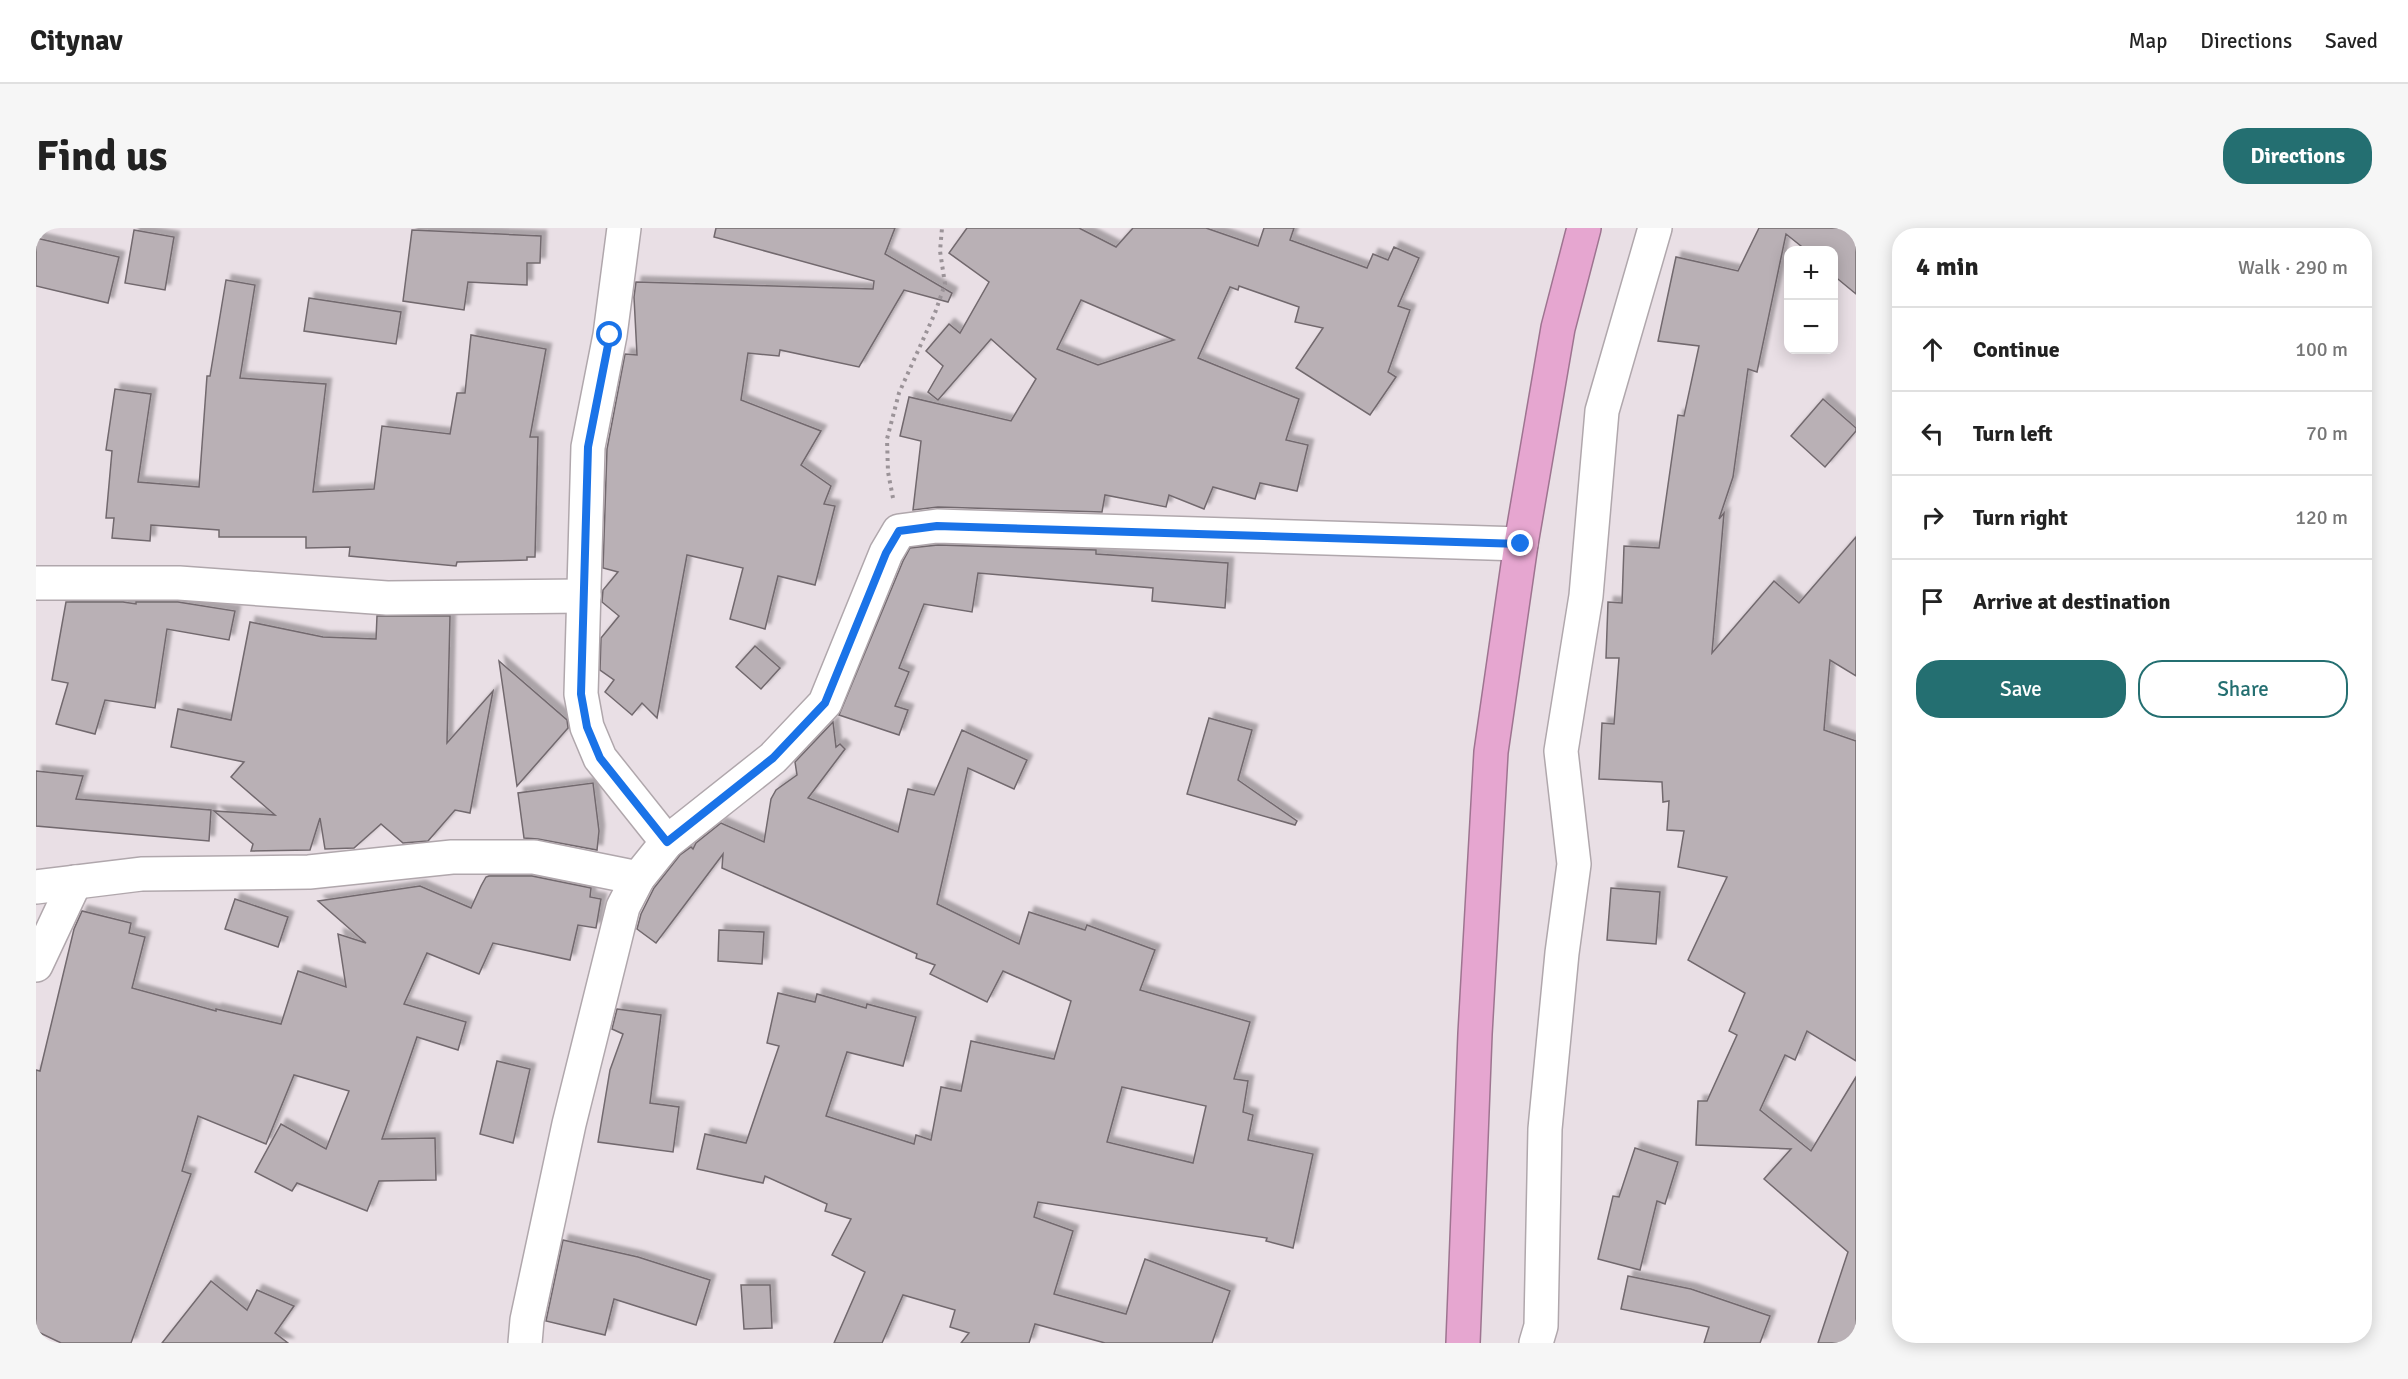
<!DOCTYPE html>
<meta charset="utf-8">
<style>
:root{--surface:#fff;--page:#f6f6f6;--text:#222;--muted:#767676;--line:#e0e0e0;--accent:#246f71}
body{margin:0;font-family:Signika,sans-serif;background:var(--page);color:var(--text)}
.controls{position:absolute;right:18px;top:18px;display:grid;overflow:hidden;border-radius:12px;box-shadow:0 3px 15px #0003}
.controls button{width:54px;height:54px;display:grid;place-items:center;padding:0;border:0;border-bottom:2px solid var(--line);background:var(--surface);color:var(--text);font:30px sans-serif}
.stop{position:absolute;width:18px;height:18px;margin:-14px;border:4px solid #1a73e8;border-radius:50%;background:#fff}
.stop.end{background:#1a73e8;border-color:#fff;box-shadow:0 2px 6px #0008}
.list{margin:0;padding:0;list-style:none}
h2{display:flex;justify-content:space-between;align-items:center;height:78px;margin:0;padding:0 24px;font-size:26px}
h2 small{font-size:20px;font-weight:400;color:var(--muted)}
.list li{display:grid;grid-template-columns:39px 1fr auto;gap:18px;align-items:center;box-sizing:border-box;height:84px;padding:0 24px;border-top:2px solid var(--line)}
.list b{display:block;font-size:22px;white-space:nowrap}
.list em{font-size:20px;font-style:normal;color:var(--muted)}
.actions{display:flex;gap:12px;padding:18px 24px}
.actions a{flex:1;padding:14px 0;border:2px solid var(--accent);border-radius:24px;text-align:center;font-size:21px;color:var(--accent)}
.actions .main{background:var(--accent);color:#fff}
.icon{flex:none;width:33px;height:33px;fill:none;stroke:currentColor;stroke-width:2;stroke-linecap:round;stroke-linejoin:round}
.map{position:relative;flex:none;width:1820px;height:1115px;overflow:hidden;border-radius:24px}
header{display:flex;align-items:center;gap:36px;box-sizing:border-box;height:84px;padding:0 30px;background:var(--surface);border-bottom:2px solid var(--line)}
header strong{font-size:28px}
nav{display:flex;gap:33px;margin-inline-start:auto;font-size:21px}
.intro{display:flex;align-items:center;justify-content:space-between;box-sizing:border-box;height:144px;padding:0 36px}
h1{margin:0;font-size:42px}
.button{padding:15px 27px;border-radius:24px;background:var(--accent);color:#fff;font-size:21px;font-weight:700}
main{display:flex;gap:36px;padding:0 36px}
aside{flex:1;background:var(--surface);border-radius:24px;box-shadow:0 3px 15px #0003}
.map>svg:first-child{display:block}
.building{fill:#b9b0b5;stroke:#72696e;stroke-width:1.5;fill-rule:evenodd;filter:url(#shadow)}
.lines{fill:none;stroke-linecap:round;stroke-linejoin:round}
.street-casing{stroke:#b0a7ac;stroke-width:36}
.highway-casing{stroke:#9e7490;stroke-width:36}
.path{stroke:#9b9398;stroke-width:4;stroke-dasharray:3 4.5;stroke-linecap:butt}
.street{stroke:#fff;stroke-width:33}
.highway{stroke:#e6a6d0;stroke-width:33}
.route{stroke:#1a73e8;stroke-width:8}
</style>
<header>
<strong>Citynav</strong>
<nav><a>Map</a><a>Directions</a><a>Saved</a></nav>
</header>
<div class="intro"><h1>Find us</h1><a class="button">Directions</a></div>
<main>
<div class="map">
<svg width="1820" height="1115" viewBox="0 0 1820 1115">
<defs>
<filter id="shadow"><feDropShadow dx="5.5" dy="-5.5" stdDeviation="1.5" flood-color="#0004"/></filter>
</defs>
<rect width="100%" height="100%" fill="#e9dfe5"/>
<g class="building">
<path d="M680,0H859L849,26L916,65L912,74L868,62L823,139L744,122L743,128L712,125L705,172L785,203L765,237L795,258L788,276L799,278L779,357L742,348L729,401L694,391L707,340L651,327L621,490L606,475L596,487L569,464L578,452L564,442L565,410L583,388L566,374L567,362L582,344L567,340L571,221L589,126L601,127L598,69L600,54L837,61L838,53L678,9Z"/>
<path d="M931,0H1043L1080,19L1097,0H1170L1222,18L1228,0H1258L1254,12L1331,40L1337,26L1352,32L1358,19L1383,30L1362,78L1374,82L1352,144L1360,149L1334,187L1260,140L1287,100L1259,94L1263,79L1203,58L1202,62L1194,59L1162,130L1263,171L1250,212L1272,217L1261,263L1224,255L1219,271L1177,259L1168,281L1133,267L1130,279L1069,267L1066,284L902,279L877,282L885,213L864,208L873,169L975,193L1000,151L955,111L902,172L892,164L907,138L890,123L913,96L924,105L953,54L913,25ZM1045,72L1138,112L1062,137L1021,121Z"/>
<path d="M1723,0H1820V66L1797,47V22H1770L1750,6L1721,144L1712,141L1697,249L1683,291L1688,285L1676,425L1738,353L1763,375L1820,309V448L1794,432L1788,502L1820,513V833L1771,803L1759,832L1749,827L1724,882L1775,923L1820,849V1115H1782L1812,1024L1728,951L1755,921L1660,917L1662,873H1671L1701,807L1693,803L1709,765L1652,732L1691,649L1642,639L1648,603L1631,602L1633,573L1627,574L1626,554L1563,551L1566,495L1578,496L1583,430H1570L1572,374L1586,375L1588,318L1623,320L1642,187L1648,188L1663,118L1622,113L1640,29L1702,43Z"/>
<path d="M98,2L138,9L129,62L89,55Z"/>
<path d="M376,2L505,8L504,35H491V57L432,54L428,82L367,73Z"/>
<path d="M0,10L83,29L72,75L0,58Z"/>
<path d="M190,52L219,57L204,150L290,156L277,264L338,261L346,198L414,206L421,165H429L435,107L510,121L494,209H502L499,329H491V332L421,334L420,338L313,328L314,319L270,320V309H183V302L115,297L114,313L76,310L78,290H70L76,223L70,222L79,161L115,166L102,254L163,259L171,148H174Z"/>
<path d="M273,70L365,84L360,116L268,103Z"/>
<path d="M1787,171L1820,200V203L1789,239L1755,208Z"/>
<path d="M902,317L1060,322V326L1192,335L1189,380L1116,373L1117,360L942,345L936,384L888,376L863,440L873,444L859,478L872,482L863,507L803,487L867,333L874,320Z"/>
<path d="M30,374H87L100,376V374H142L199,383L193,412L131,401L119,480L69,472L59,506L20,496L32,455L16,452Z"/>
<path d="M341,388H414L411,515L457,463L434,585L419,582L392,613L367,615L345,596L318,620L289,621L284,590L274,622L215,623L217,616L178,583L239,587L195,549L208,534L135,519L142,481L195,492L214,394L287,409L340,411Z"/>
<path d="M719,418L744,440L725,461L700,439Z"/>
<path d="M463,433L531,492L532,500L481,558Z"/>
<path d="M1173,490L1216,502L1202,552L1261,593L1259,597L1151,566Z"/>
<path d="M797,494L800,519L804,516L809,521L772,570L862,604L872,561L898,567L926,502L991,532L978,561L932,540L901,676L983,716L993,684L1049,702L1051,697L1119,722L1104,762L1214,794L1198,851L1212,853L1207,884L1217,887L1212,912L1277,926L1257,1020L1230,1013L1231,1010L1002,974L998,989L1037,1003L1018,1066L1090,1086L1109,1031L1194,1063L1176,1115H1069L999,1096L993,1115H925L933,1105L914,1099L919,1082L867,1067L846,1115H798L829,1044L796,1027L815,991L789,983L791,976L729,948L727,955L661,941L669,906L710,915L743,818L731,815L742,765L779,774L781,766L830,780L831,776L880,789L867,838L811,824L790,888L878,916L880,907L895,912L905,859L925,863L935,813L1018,831L1035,773L967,743L951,774L894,746L899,737L880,730L881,726L686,640L687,626L620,715L601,701L605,686L618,660L644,627L655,619L657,621L660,615L685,595L728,614L735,571L740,562L761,547L759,534ZM1086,859L1170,878L1157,935L1071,914Z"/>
<path d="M0,543L47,548L40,571L175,582L173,613L0,598Z"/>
<path d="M557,555L563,603L561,622L502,611L488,610L482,565Z"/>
<path d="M453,648H496L555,660L554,669L565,671L560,700L542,697L534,732L457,715L443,746L391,725L368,776L430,794L422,822L381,809L346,911L399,910L400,952L343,953L331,983L261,955L256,963L219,944L245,896L290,921L313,863L258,847L230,916L162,888L146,943L155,946L95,1115H25L0,1103V842L4,843L38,701L46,683L95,695L93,705L109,709L96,760L180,783V781L245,796L262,743L310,759L302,706L330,715L282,673L384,658L435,680L445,658L450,649Z"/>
<path d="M1575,660L1624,664L1620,716L1571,712Z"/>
<path d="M199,671L252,689L242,719L189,701Z"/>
<path d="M683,702L728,704L726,736L682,733Z"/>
<path d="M581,781L625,787L614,875L643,879L637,924L562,914L574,842L587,806L576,801Z"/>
<path d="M461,833L494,841L477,915L444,906Z"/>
<path d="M1599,920L1642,934L1629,976L1621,973L1604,1042L1562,1031L1577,968L1583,969Z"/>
<path d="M527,1012L602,1029L674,1052L660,1097L578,1071L569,1107L510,1093Z"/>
<path d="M1592,1048L1655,1061L1734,1088L1724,1115H1668L1673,1099L1585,1081Z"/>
<path d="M175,1053L211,1082L221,1062L258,1078L239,1105L252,1115H126Z"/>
<path d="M705,1057H734L736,1100L708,1101Z"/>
</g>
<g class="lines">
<defs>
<g id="street">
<path d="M588,0L574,107L552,219L545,466L551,499L564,530L631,614"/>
<path d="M0,355H143L351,370L548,368"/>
<path d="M0,659L105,646L273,644L416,629H498L602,650"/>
<path d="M0,737L39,654"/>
<path d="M489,1115L491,1092L533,896L587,679L602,650L631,614L737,530L789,475L850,325L863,303L901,298L1485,316"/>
<path d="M1500,1115L1505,1098L1509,901L1526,725L1538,636L1525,523L1550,368L1566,183L1619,0"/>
</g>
<path id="highway" d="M1427,1115L1439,806L1455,524L1485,316L1522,100L1548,0"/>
</defs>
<use href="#street" class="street-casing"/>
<use href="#highway" class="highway-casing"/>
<path class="path" d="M857,270L852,244L851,211L863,165L899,85L909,56L904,23L906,0"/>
<use href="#street" class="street"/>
<use href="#highway" class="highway"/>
</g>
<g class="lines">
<path class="route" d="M574,107L552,219L545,466L551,499L564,530L631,614L737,530L789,475L850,325L863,303L901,298L1485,316"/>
</g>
</svg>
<div class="controls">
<button>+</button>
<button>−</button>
</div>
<div class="stop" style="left:574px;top:107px"></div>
<div class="stop end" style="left:1485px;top:316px"></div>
</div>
<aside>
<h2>4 min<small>Walk · 290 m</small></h2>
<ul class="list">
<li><svg class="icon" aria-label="ahead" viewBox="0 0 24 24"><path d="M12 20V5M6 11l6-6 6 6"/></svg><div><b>Continue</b></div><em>100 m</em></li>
<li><svg class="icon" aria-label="left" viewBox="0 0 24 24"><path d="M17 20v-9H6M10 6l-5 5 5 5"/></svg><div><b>Turn left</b></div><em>70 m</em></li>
<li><svg class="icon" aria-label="right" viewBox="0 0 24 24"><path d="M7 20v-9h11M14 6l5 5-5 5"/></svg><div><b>Turn right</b></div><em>120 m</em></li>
<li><svg class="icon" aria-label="arrive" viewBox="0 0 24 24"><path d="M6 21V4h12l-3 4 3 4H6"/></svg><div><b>Arrive at destination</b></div></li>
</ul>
<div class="actions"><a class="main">Save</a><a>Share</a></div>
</aside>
</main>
